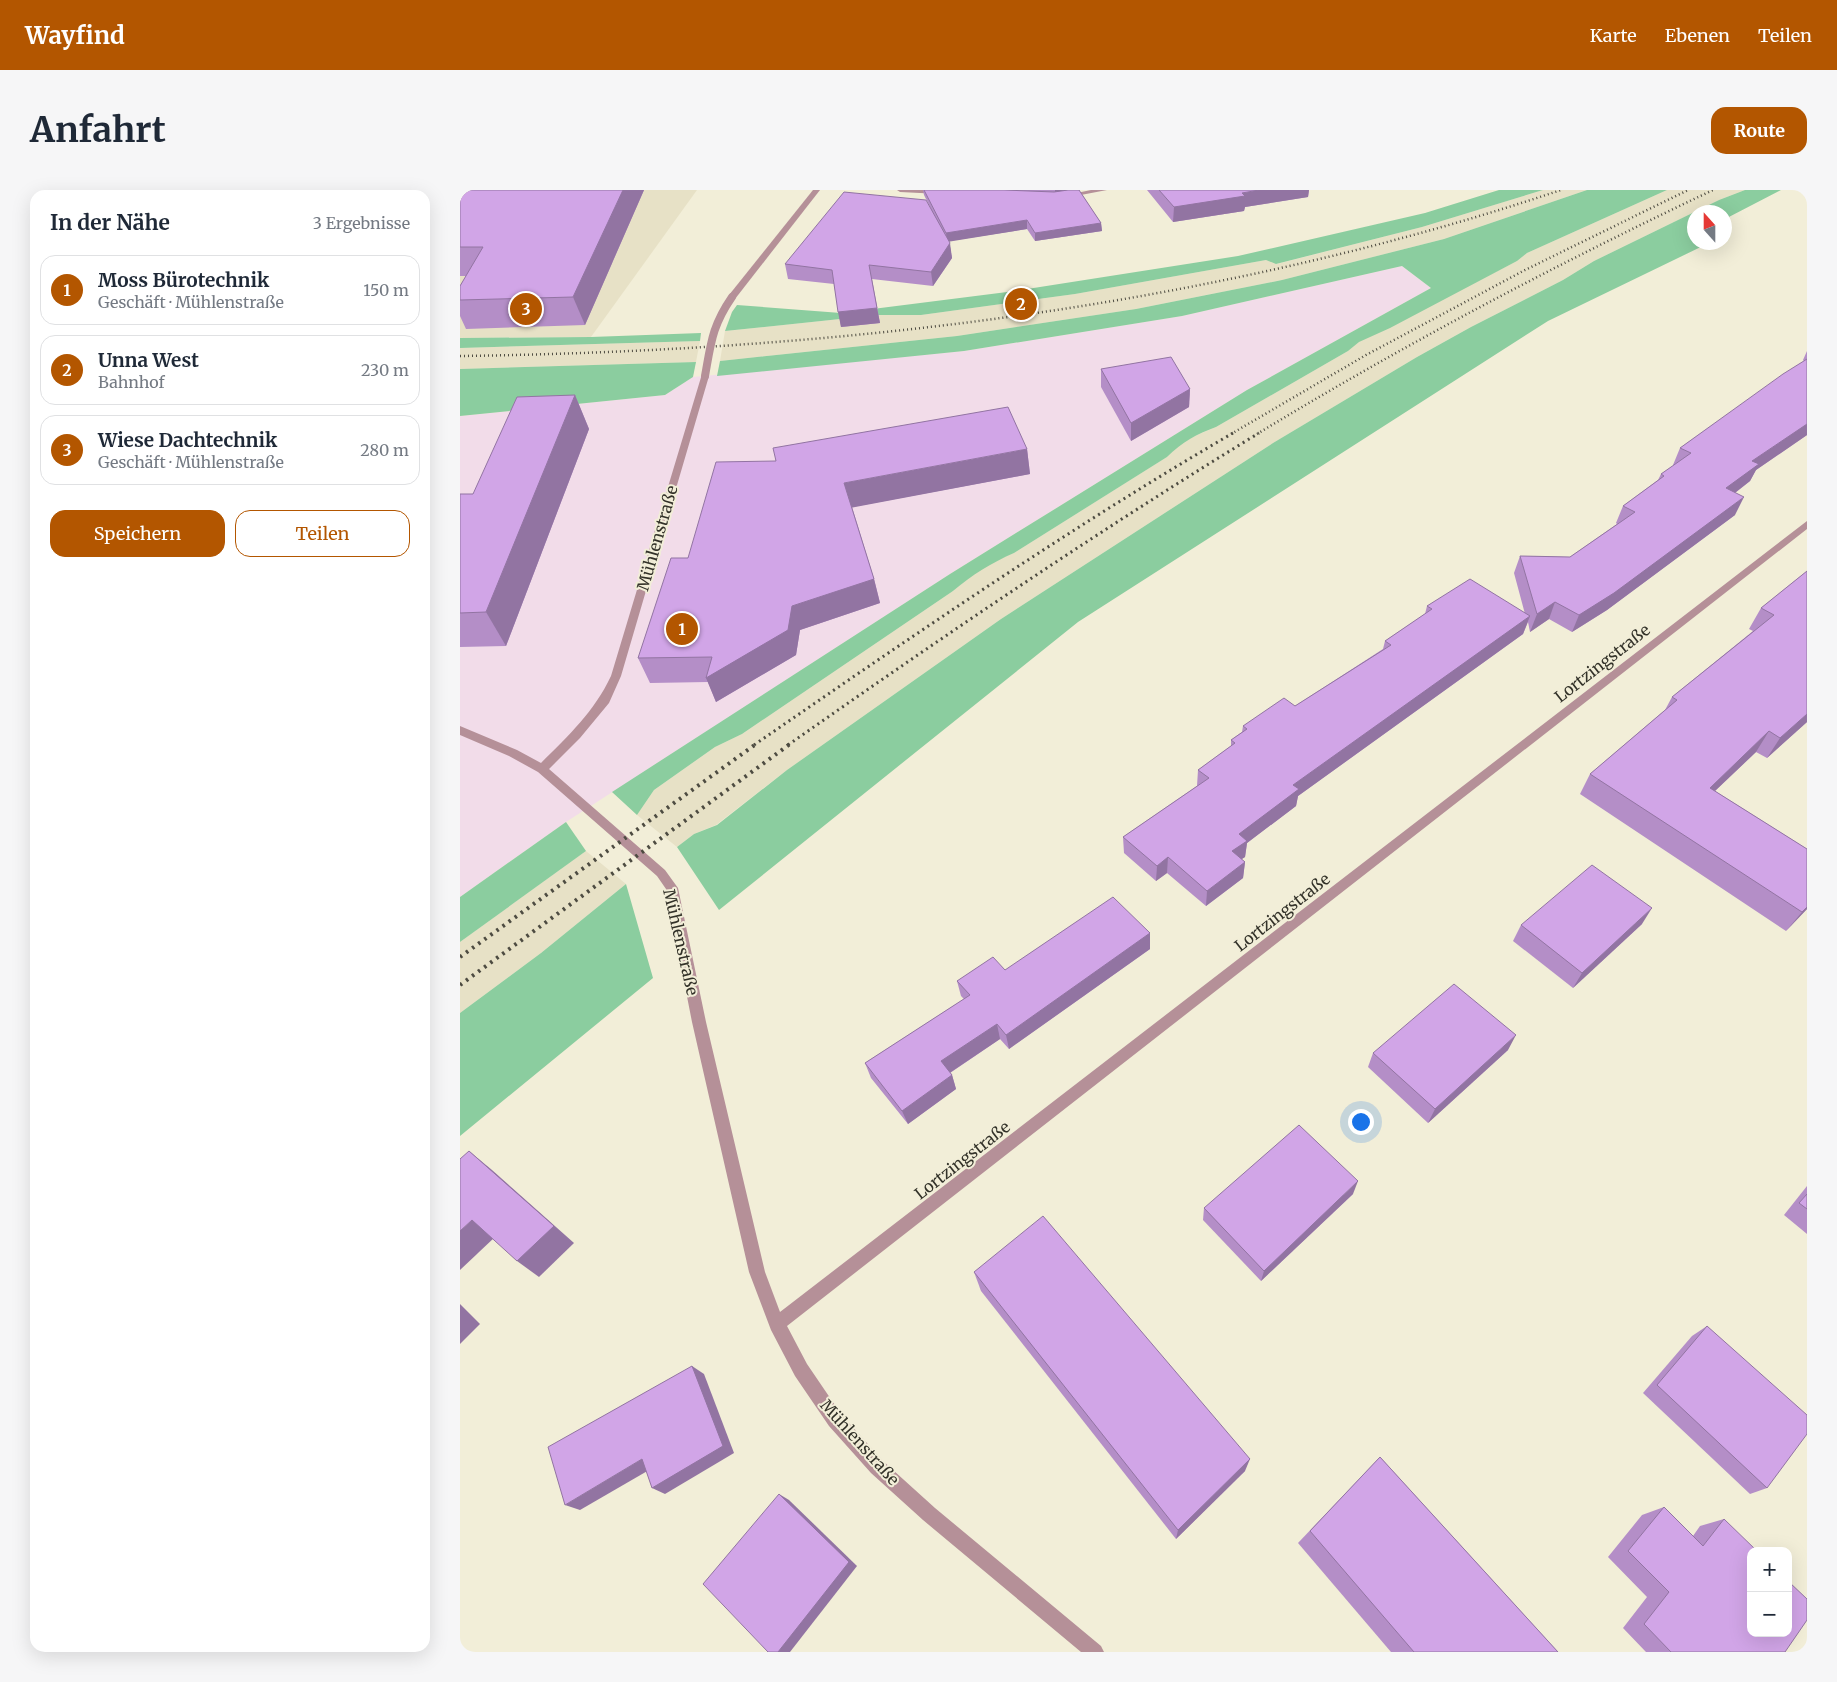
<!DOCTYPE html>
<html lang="de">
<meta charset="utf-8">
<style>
:root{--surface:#fff;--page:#f6f6f7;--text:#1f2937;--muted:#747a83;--line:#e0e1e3;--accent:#b35600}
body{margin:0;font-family:Merriweather,serif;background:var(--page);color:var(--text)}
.controls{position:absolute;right:15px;bottom:15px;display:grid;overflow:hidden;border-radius:10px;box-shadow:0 5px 20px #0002}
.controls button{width:45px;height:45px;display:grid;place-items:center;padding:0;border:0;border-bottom:1px solid var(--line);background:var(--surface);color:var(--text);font:25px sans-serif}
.compass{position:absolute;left:1227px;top:15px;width:45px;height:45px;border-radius:50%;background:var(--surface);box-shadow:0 5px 20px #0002;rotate:339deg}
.you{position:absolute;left:900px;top:931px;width:18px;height:18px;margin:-12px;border:4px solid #fff;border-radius:50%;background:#1a73e8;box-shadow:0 0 0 8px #1a73e833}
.badge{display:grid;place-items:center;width:32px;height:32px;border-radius:50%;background:var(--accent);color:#fff;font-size:16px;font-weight:700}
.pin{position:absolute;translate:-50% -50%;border:2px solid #fff;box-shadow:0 1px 5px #0006}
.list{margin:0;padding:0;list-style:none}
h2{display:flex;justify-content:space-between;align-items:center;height:65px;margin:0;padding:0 20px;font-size:21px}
h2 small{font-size:16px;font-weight:400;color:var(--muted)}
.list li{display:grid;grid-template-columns:32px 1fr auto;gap:15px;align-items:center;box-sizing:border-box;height:70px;margin:0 10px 10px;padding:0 10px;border:1px solid var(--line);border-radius:15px}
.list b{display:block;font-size:19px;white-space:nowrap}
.list p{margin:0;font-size:16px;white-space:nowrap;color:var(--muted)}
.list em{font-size:16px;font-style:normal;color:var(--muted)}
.actions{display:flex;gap:10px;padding:15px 20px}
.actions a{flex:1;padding:11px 0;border:1px solid var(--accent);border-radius:15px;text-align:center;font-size:18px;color:var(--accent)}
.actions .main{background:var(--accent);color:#fff}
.map{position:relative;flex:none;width:1347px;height:1462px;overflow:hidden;border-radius:15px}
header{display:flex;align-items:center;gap:30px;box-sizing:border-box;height:70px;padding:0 25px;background:var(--accent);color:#fff}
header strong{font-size:24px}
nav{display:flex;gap:28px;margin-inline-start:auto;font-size:18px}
.intro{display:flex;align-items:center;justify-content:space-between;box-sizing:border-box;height:120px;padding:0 30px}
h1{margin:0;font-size:35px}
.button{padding:12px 22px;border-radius:15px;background:var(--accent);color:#fff;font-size:18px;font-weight:700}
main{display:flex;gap:30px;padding:0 30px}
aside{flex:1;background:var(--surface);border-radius:15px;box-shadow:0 5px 20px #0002}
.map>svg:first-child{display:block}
.built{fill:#e7e1c6}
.industrial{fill:#f2dce9}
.green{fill:#8bcd9f}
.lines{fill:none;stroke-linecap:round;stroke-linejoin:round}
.minor{fill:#b59098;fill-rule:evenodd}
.rail-far2{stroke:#4d4b41;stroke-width:2.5;stroke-dasharray:1 3;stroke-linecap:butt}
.rail-far1{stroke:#4d4b41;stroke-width:3;stroke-dasharray:2 4;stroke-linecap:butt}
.rail{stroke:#4d4b41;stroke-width:4;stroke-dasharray:2.5 5;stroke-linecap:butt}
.minor-bridge{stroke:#b59098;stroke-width:8}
.wall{fill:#b48ec7}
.shaded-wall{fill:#9274a2}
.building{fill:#d1a5e7;stroke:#9274a2}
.labels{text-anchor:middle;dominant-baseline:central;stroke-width:4;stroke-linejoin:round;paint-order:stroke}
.street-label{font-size:16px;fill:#333229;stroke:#f2eed8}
</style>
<header>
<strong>Wayfind</strong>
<nav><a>Karte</a><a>Ebenen</a><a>Teilen</a></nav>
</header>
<div class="intro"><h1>Anfahrt</h1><a class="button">Route</a></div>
<main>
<aside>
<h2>In der Nähe<small>3 Ergebnisse</small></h2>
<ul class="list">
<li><span class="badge">1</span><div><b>Moss Bürotechnik</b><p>Geschäft · Mühlenstraße</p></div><em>150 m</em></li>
<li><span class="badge">2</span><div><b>Unna West</b><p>Bahnhof</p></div><em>230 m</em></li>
<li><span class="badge">3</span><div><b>Wiese Dachtechnik</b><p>Geschäft · Mühlenstraße</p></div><em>280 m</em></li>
</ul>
<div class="actions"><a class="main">Speichern</a><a>Teilen</a></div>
</aside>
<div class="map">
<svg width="1347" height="1462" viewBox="0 0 1347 1462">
<rect width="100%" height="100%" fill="#f2eed8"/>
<g class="built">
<path d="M0,0H237L131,147L0,148Z"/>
<path d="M1083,0H1127L984,49L822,90L676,119L497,146L260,171L265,141L418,125H461L615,104L806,70L817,74L962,37Z"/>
<path d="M1207,0H1285L1259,10L1134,71L1103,90L1011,137L957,167L813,253L541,429L327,580L256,635L234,644L217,657L177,625L194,600L255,557L282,544L493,401L510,386L532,372L554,363L707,267L720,254L737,245L756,237L888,161L898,152L1057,71L1067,63Z"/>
<path d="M240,151L236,172L0,179V158Z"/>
<path d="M126,661L166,694L81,763L0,823V752Z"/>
</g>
<path class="industrial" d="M942,76L971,98L787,200L490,384L106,632L0,707V226L205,205L233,187L504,161L722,126Z"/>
<g class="green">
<path d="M1039,0H1083L962,37L816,74L806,70L615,104L461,125H418L265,141L272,122L277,115L381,123L555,101L778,66L965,23Z"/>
<path d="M1127,0H1207L1067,63L1057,71L930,138L899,152L888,161L756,237C737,244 722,252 707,267L554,363C531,373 512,385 493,401L282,544L255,557L194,600L177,625L152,602L490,384L787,200L971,98L942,76L722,126L504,161L257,186L260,171L497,146L676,119L822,90L984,49Z"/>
<path d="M1285,0H1321L1265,29L1264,22H1234V52L1249,53L1088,131L618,432L259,720L217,657L234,644L257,635L327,580L541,429L813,253L957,167L1011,137L1103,90L1134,71L1259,10Z"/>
<path d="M241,143L240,151L0,158V148L131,147Z"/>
<path d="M236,172L233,187L205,205L0,226V179Z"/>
<path d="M106,632L126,661L0,752V707Z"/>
<path d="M166,694L193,788L0,946V823L81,763Z"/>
</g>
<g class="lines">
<g class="minor">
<path d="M353,0H360L275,109H269V105Z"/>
<path d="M437,0H480L483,2L480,4L440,2Z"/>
<path d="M631,0H647L605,8L602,6Z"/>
<path d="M242,184L249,186L161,486L149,513L120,548L89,579L205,680L218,698L246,832L305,1082L320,1122L1347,331V339L327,1136L347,1174L381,1224L423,1271L475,1318L641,1456L644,1462H621L463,1330L411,1283L369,1236L335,1186L311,1140L289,1082L232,832L206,699L197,686L78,582L49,566L0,545V536L57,560L81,573C109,545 134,522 151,486Z"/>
</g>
<g class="rail-far2">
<path d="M0,166C372,161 747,119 1101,0"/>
<path d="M771,244L906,165L1065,80L1228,0"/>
<path d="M797,244C945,154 1097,74 1253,0"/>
</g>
<g class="rail-far1">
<path d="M294,555C451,447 608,339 773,243"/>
<path d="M328,555C482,447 638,341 799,243"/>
</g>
<g class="rail">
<path d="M0,767L296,554"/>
<path d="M0,795L330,554"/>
</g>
<path class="minor-bridge" d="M245,186C251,153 252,136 272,107"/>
</g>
<g class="wall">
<path d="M0,0H184L125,135L6,139L0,126V96L6,86H0Z"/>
<path d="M463,0H619L641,33L642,41L575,51L567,39L489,51L492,68L473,96L412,89L420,133L381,137L374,94L328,89L325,74L471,19L464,5Z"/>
<path d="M687,0H849L848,7L785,17L784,21L713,32Z"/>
<path d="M1347,161V245L1296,280L1290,291L1275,303V325L1147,420L1112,442L1089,429L1070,442L1068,432L1063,444L838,606L836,616L787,653L785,667L781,669L785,672L783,688L746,716L707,683L696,691L664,663L663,647L737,596L738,580L771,556V550L782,542L783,536L835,516L923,459L925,451L965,424L967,416L1065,424L1054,383L1060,366L1110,367L1157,334L1156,333L1163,316L1198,290L1201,284L1213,276V275L1220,258L1344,171L1343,170Z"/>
<path d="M641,179L730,199L729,217L671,251L641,197Z"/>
<path d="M115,205L129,239L46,456L0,457V304H13Z"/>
<path d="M567,259L570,284L392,317L414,389L420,413L340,440L336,465L256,512L248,492L190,493L178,468L228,368Z"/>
<path d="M1347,381V532L1307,568L1296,562L1255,601L1347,659V719L1326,741L1120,604L1130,584L1205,520L1212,507L1293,441L1289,439L1301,418Z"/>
<path d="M1182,734L1113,798L1053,751L1061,735Z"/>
<path d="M690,743V759L549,859L540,849L490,883L492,885L496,899L448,934L411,888L405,873L504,809L501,806L497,791L545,780Z"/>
<path d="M1048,860L968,933L908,877L913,863Z"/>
<path d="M1347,996V1044L1324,1025Z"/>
<path d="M893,1004L801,1091L743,1030L744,1018Z"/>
<path d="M514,1082L785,1281L716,1349L521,1101Z"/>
<path d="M1247,1136L1307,1298L1290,1304L1183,1203L1232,1146Z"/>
<path d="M920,1267L1098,1462H931L838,1353Z"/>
<path d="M1204,1317L1233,1346L1240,1336L1264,1329L1325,1462H1186L1163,1438L1187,1407L1148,1367L1182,1325Z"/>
</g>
<g class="shaded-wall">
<path d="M163,0H184L125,135L113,107Z"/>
<path d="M595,0H614L595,3Z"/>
<path d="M799,0H849L848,7L785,17L784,21L713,32L714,17Z"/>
<path d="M567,30V39L487,52L486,43Z"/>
<path d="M641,33L642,41L575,51V43Z"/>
<path d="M490,53L492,68L473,96L471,82Z"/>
<path d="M417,118L420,133L381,137L378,122Z"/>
<path d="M730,199L729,217L671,251V233Z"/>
<path d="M115,205L129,239L46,456L26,422Z"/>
<path d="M1347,234V245L1296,280L1290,291L1258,316L1266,298L1292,271Z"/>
<path d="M567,259L570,284L390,318L384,293Z"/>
<path d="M1284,307L1275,325L1147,420L1112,442L1119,425Z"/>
<path d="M414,389L420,413L340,440L336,465L256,512L246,488L332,416Z"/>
<path d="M1095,412L1089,429L1070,442L1077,424Z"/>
<path d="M1070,426L1063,444L838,606L836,616L787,653L785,667L770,677L772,661L779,644L833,595Z"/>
<path d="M1347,524V532L1307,568L1320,548Z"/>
<path d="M1309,541L1296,562L1237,618L1250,598Z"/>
<path d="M708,667L707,683L696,691L697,676Z"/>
<path d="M785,672L783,688L746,716L747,701Z"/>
<path d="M1347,717V719L1326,741L1342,722Z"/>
<path d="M1192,718L1182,734L1113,798L1122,783Z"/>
<path d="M690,743V759L549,859L546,845Z"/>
<path d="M537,834L540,849L485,886L481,871Z"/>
<path d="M1056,845L1048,860L968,933L975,919Z"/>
<path d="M492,885L496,899L448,934L442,921Z"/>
<path d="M9,961L32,980L114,1053L79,1087L57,1071Z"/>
<path d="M898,991L893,1004L801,1091L804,1081Z"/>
<path d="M12,1030L35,1047L0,1080V1041Z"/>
<path d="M0,1114L20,1134L0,1154Z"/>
<path d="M232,1176L244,1184L274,1263L205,1304L192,1298Z"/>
<path d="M182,1269L196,1276L120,1320L105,1315Z"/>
<path d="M790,1269L785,1281L716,1349L718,1340Z"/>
<path d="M319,1304L329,1310L397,1376L330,1462H318Z"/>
</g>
<g class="building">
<path d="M0,0H163L113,107L0,110V96L23,57H0Z"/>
<path d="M464,0H544L594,2L608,0H619L641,33L575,43L567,30L486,43Z"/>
<path d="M699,0H799L782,3L785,6L714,17Z"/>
<path d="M384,2L466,10L490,53L471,82L409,75L417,118L378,122L372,80L325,74Z"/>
<path d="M711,167L730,199L671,233L641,179Z"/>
<path d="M1347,169V234L1292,271L1299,274L1266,298L1284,307L1154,403L1119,425L1095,412L1077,424L1060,366L1110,367L1175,322L1163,316L1204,286L1201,284L1231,263L1220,258L1323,184Z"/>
<path d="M115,205L26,422L0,423V304H13L57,207Z"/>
<path d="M548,217L567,259L384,293L414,389L332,416L328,440L246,488L252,467L178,468L211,368H228L256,272L316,271L313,258Z"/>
<path d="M1347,381V524L1320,548L1309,541L1250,598L1347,659V717L1342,722L1130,584L1217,510L1212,507L1314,425L1301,418Z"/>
<path d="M1010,389L1070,426L833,595L839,599L779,644L787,651L772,661L785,672L747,701L708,667L697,676L663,647L749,588L738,580L775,553L771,550L787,539L783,536L824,508L835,516L931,455L925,451L972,419L967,416Z"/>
<path d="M1132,675L1192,718L1122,783L1061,735Z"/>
<path d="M653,707L690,743L546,845L537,834L481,871L492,885L442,921L405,873L510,805L497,791L533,767L545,780Z"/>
<path d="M994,794L1056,845L975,919L913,863Z"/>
<path d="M839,935L898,991L804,1081L744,1018Z"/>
<path d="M9,961L94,1036L57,1071L12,1030L0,1041V969Z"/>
<path d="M1347,1004V1019L1339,1013Z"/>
<path d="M583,1026L790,1269L718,1340L514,1082Z"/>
<path d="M1247,1136L1347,1225V1244L1307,1298L1197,1195Z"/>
<path d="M232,1176L263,1256L192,1298L182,1269L105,1315L88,1257Z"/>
<path d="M920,1267L1098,1462H954L850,1341Z"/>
<path d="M319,1304L389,1372L318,1462H308L243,1394Z"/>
<path d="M1204,1317L1243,1356L1264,1329L1297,1361H1291V1443H1328V1391L1347,1409V1430L1325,1462H1211L1184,1434L1209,1402L1168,1361Z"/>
</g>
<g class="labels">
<g class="street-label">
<text transform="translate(197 348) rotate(-74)">Mühlenstraße</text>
<text transform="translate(1142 473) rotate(-38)">Lortzingstraße</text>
<text transform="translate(822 722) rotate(-38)">Lortzingstraße</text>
<text transform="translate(221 752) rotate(77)">Mühlenstraße</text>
<text transform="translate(502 970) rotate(-38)">Lortzingstraße</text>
<text transform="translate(400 1252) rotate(48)">Mühlenstraße</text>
</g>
</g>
</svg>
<div class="controls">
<button>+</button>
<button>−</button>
</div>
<svg class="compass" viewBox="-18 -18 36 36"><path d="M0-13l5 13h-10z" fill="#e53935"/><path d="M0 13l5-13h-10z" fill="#747a83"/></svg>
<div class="you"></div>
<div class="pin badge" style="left:222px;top:439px">1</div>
<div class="pin badge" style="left:561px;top:114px">2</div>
<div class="pin badge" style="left:66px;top:119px">3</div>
</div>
</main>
